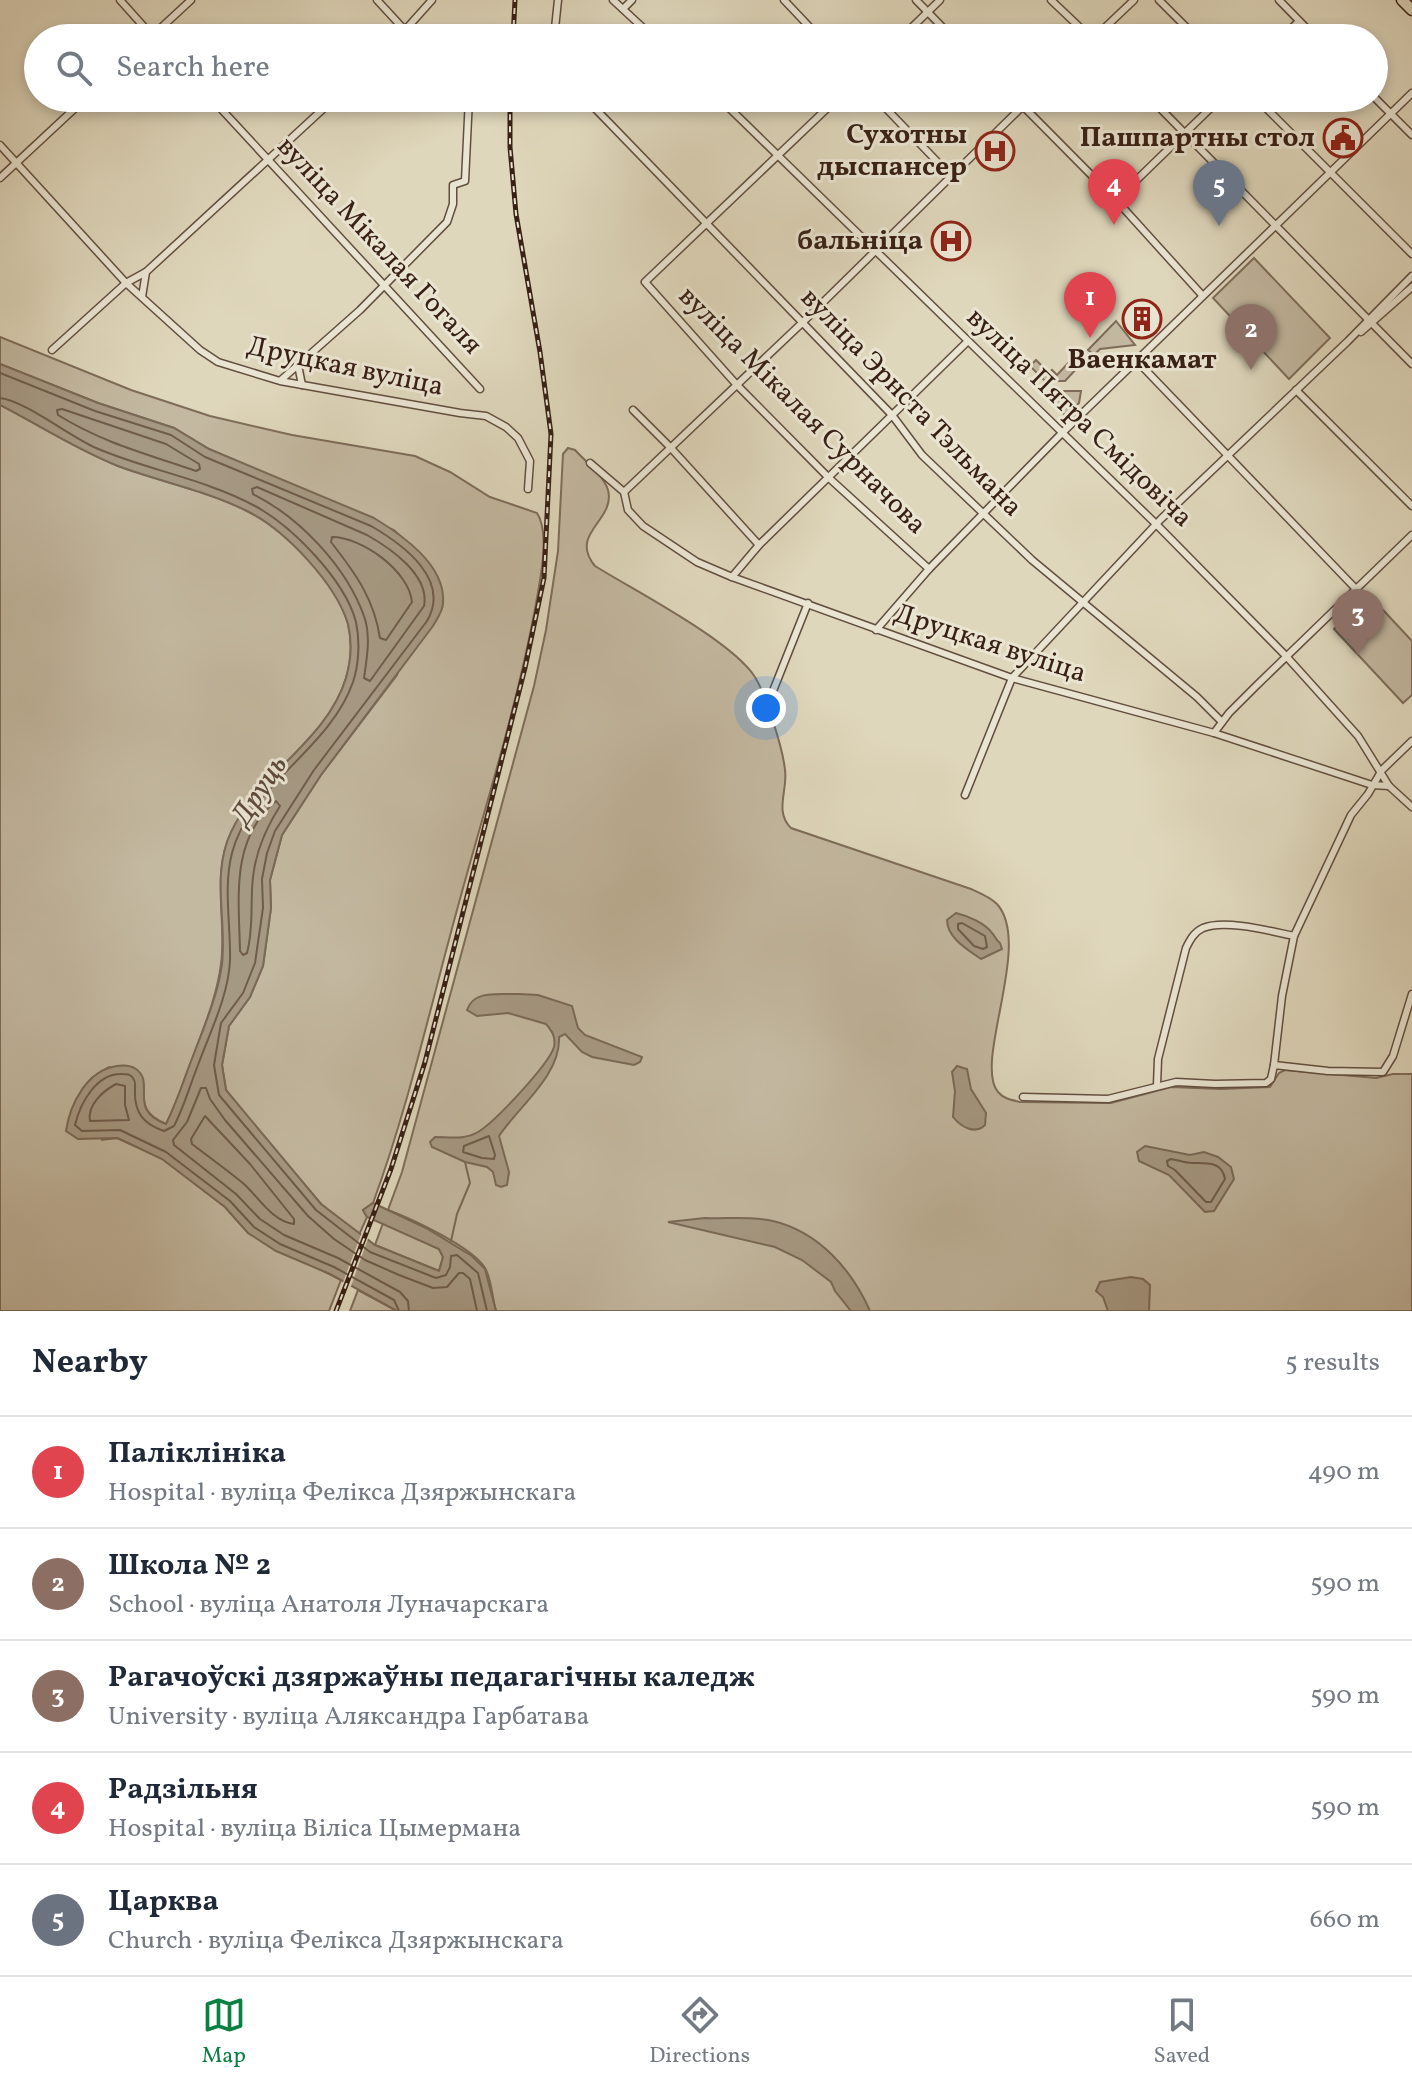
<!DOCTYPE html>
<meta charset="utf-8">
<style>
:root{--surface:#fff;--page:#f6f6f7;--text:#1f2937;--muted:#747a83;--line:#e0e1e3;--accent:#0b8043}
body{margin:0;font-family:Vollkorn,serif;background:var(--page);color:var(--text)}
.you{position:absolute;left:766px;top:708px;width:28px;height:28px;margin:-20px;border:6px solid #fff;border-radius:50%;background:#1a73e8;box-shadow:0 0 0 12px #1a73e833}
.badge{display:grid;place-items:center;width:52px;height:52px;border-radius:50%;background:var(--accent);color:#fff;font-size:26px;font-weight:700}
.pin{position:absolute;translate:-50% -66px;filter:drop-shadow(0 2px 4px #0008)}
.pin::after{content:'';position:absolute;top:42px;width:28px;height:24px;background:inherit;clip-path:polygon(0 0,100% 0,50% 100%)}
.list{margin:0;padding:0;list-style:none}
h2{display:flex;justify-content:space-between;align-items:center;height:104px;margin:0;padding:0 32px;font-size:34px}
h2 small{font-size:26px;font-weight:400;color:var(--muted)}
.list li{display:grid;grid-template-columns:52px 1fr auto;gap:24px;align-items:center;box-sizing:border-box;height:112px;padding:0 32px;border-top:2px solid var(--line)}
.list b{display:block;font-size:30px;white-space:nowrap}
.list p{margin:0;font-size:26px;white-space:nowrap;color:var(--muted)}
.list em{font-size:26px;font-style:normal;color:var(--muted)}
.icon{flex:none;width:44px;height:44px;fill:none;stroke:currentColor;stroke-width:2;stroke-linecap:round;stroke-linejoin:round}
.map{position:relative;flex:none;width:1412px;height:1311px;overflow:hidden}
.search{position:absolute;background:var(--surface);box-shadow:0 4px 12px #0003;left:24px;right:24px;top:24px;height:88px;display:flex;align-items:center;gap:20px;box-sizing:border-box;padding:0 28px;border-radius:44px;color:var(--muted);font-size:30px}
.sheet{height:664px;background:var(--surface)}
nav{display:flex;justify-content:space-around;align-items:center;box-sizing:border-box;height:112px;border-top:2px solid var(--line);background:var(--surface);font-size:22px;color:var(--muted)}
nav a{display:grid;justify-items:center;gap:4px}
nav .on{color:var(--accent)}
.map>svg:first-child{display:block}
.green{fill:#c3b8a0;stroke:#7e6c5a;stroke-width:2}
.water{fill:#a69983;stroke:#7a6957;stroke-width:2}
.pier{fill:#dfd7bc}
.lines{fill:none;stroke-linecap:round;stroke-linejoin:round}
.shore{stroke:#6f5c4c;stroke-width:2}
.stream{stroke:#7a6957;stroke-width:2}
.street-casing{stroke:#624e3f;stroke-width:9}
.primary-casing{stroke:#382015;stroke-width:13}
.street{stroke:#eae5d3;stroke-width:6}
.primary{stroke:#dfd7bc;stroke-width:10}
.rail-casing{stroke:#382015;stroke-width:5}
.rail{stroke:#eae5d3;stroke-width:2;stroke-dasharray:6;stroke-linecap:butt}
.labels{text-anchor:middle;dominant-baseline:central;stroke-width:6;stroke-linejoin:round;paint-order:stroke}
.poi-label{font-size:28px;font-weight:bold;fill:#382015;stroke:#eae5d3;text-anchor:end}
.street-label{font-size:28px;fill:#382015;stroke:#eae5d3}
.water-label{font-size:30px;font-style:italic;fill:#5e4a3c;stroke:#eae5d3}
</style>
<div class="map">
<svg width="1412" height="1311" viewBox="0 0 1412 1311">
<rect width="100%" height="100%" fill="#dfd7bc"/>
<filter id="stains"><feTurbulence type="fractalNoise" baseFrequency=".0025" numOctaves="4"/><feColorMatrix values="0 0 0 0 .2 0 0 0 0 .09 0 0 0 0 .02 0 0 0 .5 -.17"/></filter>
<radialGradient id="worn" r=".72"><stop offset=".6" stop-color="#630" stop-opacity="0"/><stop offset="1" stop-color="#630" stop-opacity=".3"/></radialGradient>
<g class="green">
<path d="M1254,258L1330,338L1289,379L1213,298Z"/>
<path d="M1116,321L1135,345L1100,349L1094,355L1088,350Z"/>
<path d="M0,337L131,390L210,416L292,435L415,456L450,472L490,497L537,513C551,534 539,585 535,609C516,711 484,810 457,910C430,1008 408,1108 373,1203L363,1210L367,1217L359,1235L321,1204L239,1108L226,1090L222,1065L229,1026L250,997L263,966L271,908L270,880L282,835L321,775L397,675L425,559L394,530L209,449L174,428L98,403L0,364Z"/>
<path d="M1079,359L1082,363L1065,381H1045L1030,366L1036,360L1049,373L1052,370L1057,375L1071,360L1075,364Z"/>
<path d="M1064,391H1081L1079,403L1066,416L1053,404Z"/>
<path d="M0,405C39,425 77,450 118,466C162,482 208,491 249,512C286,531 337,584 348,624C352,641 351,661 346,678C327,741 258,774 231,833C211,875 227,920 221,964C217,996 204,1027 193,1057C184,1079 177,1103 166,1124C142,1113 143,1104 143,1079L109,1067L92,1078L83,1088L102,1140L117,1138L163,1159L225,1207L248,1233L341,1280L329,1311H0Z"/>
<path d="M568,448L575,450C586,462 604,476 608,490C616,521 568,533 595,566C635,591 731,640 755,677C766,695 783,749 785,770C788,790 774,812 791,828L971,889C980,893 990,897 997,904C1033,944 973,1062 998,1092C1004,1099 1012,1100 1020,1102L1111,1103L1171,1087L1221,1089L1270,1087L1279,1073L1285,1070L1376,1078L1393,1074H1412V1311H496C492,1298 492,1280 485,1268C472,1247 412,1219 388,1210L402,1172L534,686L546,630L558,551L563,454Z"/>
<path d="M1369,595L1412,641V695L1403,703L1334,629Z"/>
<path d="M383,1223L439,1249L443,1257L439,1271L375,1245Z"/>
<path d="M358,1290L397,1311H350Z"/>
</g>
<g class="water">
<path d="M0,364L98,403L174,428L209,449L374,518C402,535 446,565 443,603C443,611 437,619 433,626L321,775L282,835L270,880L271,908L263,966L250,997L229,1026L222,1065L226,1090L321,1204L375,1245L439,1271L443,1257L439,1249L367,1217L363,1210L373,1203L426,1228L472,1256L485,1269L496,1311H397L330,1274L276,1251L248,1233L225,1207L162,1159L118,1138L78,1139L66,1131C70,1104 87,1070 117,1066C124,1065 130,1065 136,1069C156,1083 127,1110 166,1124C177,1102 184,1079 193,1056C204,1027 218,995 222,964C227,920 211,875 231,832C258,774 327,741 346,678C351,661 352,641 348,624C336,584 286,531 249,512C208,491 161,482 118,466C77,450 39,425 0,405Z"/>
<path d="M956,913C968,916 985,923 992,933C995,936 996,940 1000,943L1002,949L981,959C968,950 947,938 947,920Z"/>
<path d="M519,994L538,995L572,1006L578,1028L585,1035L642,1057L640,1062L634,1065L592,1057L582,1052L565,1034L559,1037C561,1075 519,1106 499,1136L509,1172L507,1185L501,1187L496,1185L493,1172L487,1167L465,1162L432,1147L430,1142L435,1137C450,1137 465,1140 478,1132C495,1122 549,1064 554,1047C556,1037 552,1031 546,1024L508,1013L477,1016L467,1010C474,989 500,995 519,994Z"/>
<path d="M957,1066L967,1069L971,1089L986,1113L985,1125C975,1135 961,1127 953,1117L955,1091L952,1072Z"/>
<path d="M1145,1146L1190,1155L1204,1152L1218,1157L1231,1167L1234,1179L1214,1211L1205,1212L1169,1175L1139,1161L1137,1152Z"/>
<path d="M705,1218C727,1219 752,1216 773,1221C819,1232 852,1270 870,1311H851L835,1291L831,1282L802,1260L775,1247L668,1222Z"/>
<path d="M1131,1277L1143,1279L1150,1285L1149,1311H1108L1103,1297L1096,1291L1100,1282Z"/>
</g>
<path class="pier" d="M362,1232L369,1236L350,1289L342,1285Z"/>
<g class="lines">
<g class="shore">
<path d="M0,373L95,411L171,435L205,457L371,526C404,545 451,580 427,621L314,770L275,831L267,853L262,879L263,908L255,963L243,993L221,1023L214,1065L219,1095L316,1210L370,1252L436,1278L446,1275L450,1267L451,1256L457,1255L478,1273L487,1311"/>
<path d="M0,398C23,400 71,437 96,448C147,470 205,479 255,506C292,526 345,580 356,622C360,641 359,664 353,682C330,749 249,786 232,853C223,888 231,926 230,961C228,997 210,1032 198,1065C190,1085 184,1107 174,1126L164,1131C143,1124 134,1112 135,1090C135,1085 136,1082 133,1078C130,1074 127,1074 122,1074C96,1073 80,1104 75,1125L82,1131L120,1130L166,1152L230,1201L254,1227L280,1244L334,1267L394,1300L399,1311"/>
<path d="M62,409L166,444L199,464L200,469L196,471C147,454 103,443 58,415L57,410Z"/>
<path d="M257,487L367,535C390,548 430,575 424,606L370,681L364,678C367,657 371,636 364,616C346,566 299,517 253,494L252,489Z"/>
<path d="M332,537C362,537 409,571 412,602L386,640L380,638C374,599 356,574 331,542Z"/>
<path d="M276,801L280,806C266,828 256,850 253,877C250,902 254,927 247,953L243,955L240,951C239,899 230,839 276,801Z"/>
<path d="M962,923L985,936L987,947L983,949L974,946L958,929V924Z"/>
<path d="M116,1084L125,1086V1105L129,1120L90,1121C87,1105 103,1091 116,1084Z"/>
<path d="M205,1116L250,1164L294,1219V1224C273,1222 259,1198 244,1184C227,1170 209,1157 192,1144L191,1139Z"/>
<path d="M489,1136L495,1155L494,1159L482,1158L463,1152L464,1146Z"/>
<path d="M1171,1159C1178,1160 1185,1163 1192,1163C1206,1163 1222,1161 1225,1179L1211,1202H1206L1175,1170L1168,1166L1167,1161Z"/>
<path d="M409,1311L408,1301L400,1292L338,1258L284,1235L260,1219L236,1194L174,1145L173,1140L187,1122L201,1088H206L210,1099L225,1120L308,1216L334,1239L365,1260L399,1275L433,1288L447,1287L459,1273H463L470,1279L477,1311"/>
</g>
<path class="stream" d="M451,1241L457,1214L470,1183L465,1162"/>
<defs>
<g id="street">
<path d="M120,0L154,38"/>
<path d="M377,0L412,38"/>
<path d="M613,0L654,38"/>
<path d="M784,0L820,38"/>
<path d="M916,0L953,38"/>
<path d="M1051,0L1091,38"/>
<path d="M1159,0L1197,38"/>
<path d="M1279,0L1316,38"/>
<path d="M623,9L632,0"/>
<path d="M150,38L191,0"/>
<path d="M398,38L432,0"/>
<path d="M554,38L558,0"/>
<path d="M901,38L940,0"/>
<path d="M1094,38L1134,0"/>
<path d="M1282,38L1299,21"/>
<path d="M1374,97L1412,135"/>
<path d="M211,98L480,389"/>
<path d="M585,98L892,415L922,455L1032,560L1197,697L1222,722"/>
<path d="M719,98L1156,524L1286,656L1358,736L1389,786L1412,807"/>
<path d="M838,98L645,282L736,384L829,478L929,569"/>
<path d="M876,98L950,175"/>
<path d="M1015,98L1116,200L1202,295"/>
<path d="M1150,98L1412,364"/>
<path d="M1256,98L1412,254"/>
<path d="M0,145L126,283L200,350L218,362L280,381L460,413L486,416L506,427L518,438L530,461L528,489"/>
<path d="M0,178L86,98"/>
<path d="M1116,200L1221,98"/>
<path d="M142,297L146,272"/>
<path d="M1361,332L1412,287"/>
<path d="M52,350L126,283L146,272L335,98"/>
<path d="M1136,360L1356,589"/>
<path d="M298,365L302,385"/>
<path d="M281,380L360,310L447,222L453,204V185L465,181L469,98"/>
<path d="M1296,390L1412,506"/>
<path d="M633,410L670,447L759,545"/>
<path d="M590,463L624,492L628,510L643,526L697,562L732,577L1012,678L1214,733L1372,785L1389,786"/>
<path d="M624,492L803,322L1031,98"/>
<path d="M732,577L759,545L968,341"/>
<path d="M876,630L929,569L1062,433L1412,93"/>
<path d="M769,701L808,603"/>
<path d="M1214,733L1229,713L1256,686L1412,535"/>
<path d="M965,795L1012,678L1161,519L1348,341L1412,276"/>
<path d="M1274,1065L1282,996L1294,936L1351,815L1368,794L1382,770L1412,741"/>
<path d="M1157,1085L1158,1059L1186,948C1190,940 1194,932 1203,928C1225,919 1270,931 1294,936"/>
<path d="M1023,1097L1108,1099L1176,1082L1215,1084L1266,1083L1271,1079L1274,1065L1328,1071L1383,1072L1393,1056L1412,994"/>
</g>
<path id="primary" d="M1402,0L1412,10"/>
</defs>
<use href="#street" class="street-casing"/>
<use href="#primary" class="primary-casing"/>
<use href="#street" class="street"/>
<use href="#primary" class="primary"/>
<defs>
<g id="rail">
<path d="M513,38L515,0"/>
<path d="M336,1311L391,1169L425,1062L525,668L544,578L551,434L540,352L516,214L510,147V98"/>
</g>
</defs>
<use href="#rail" class="rail-casing"/>
<use href="#rail" class="rail"/>
</g>
<defs>
<symbol id="civic-ring" viewBox="-11 -11 22 22"><circle r="9.5" fill="#eae5d3" stroke="#8f2418" stroke-width="1.5"/><path d="M-.6-6.5H3V-4.5H.6V-3L4-1V1h2V6H-6V1h2V-1L-.6-3ZM-1.2 2.5V6h2.4V2.5Z" fill="#8f2418"/></symbol>
<symbol id="hospital-ring" viewBox="-11 -11 22 22"><circle r="9.5" fill="#eae5d3" stroke="#8f2418" stroke-width="1.5"/><path d="M-5-5h3v3.5h4V-5h3V5h-3V1.5h-4V5h-3Z" fill="#8f2418"/></symbol>
<symbol id="building-ring" viewBox="-11 -11 22 22"><circle r="9.5" fill="#eae5d3" stroke="#8f2418" stroke-width="1.5"/><path d="M-4-6H4V6H1V3H-1V6H-4ZM-2.5-4.3h1.7v1.8h-1.7ZM.8-4.3h1.7v1.8H.8ZM-2.5-1h1.7V.8h-1.7ZM.8-1h1.7V.8H.8Z" fill="#8f2418"/></symbol>
</defs>
<g fill-rule="evenodd">
<use href="#civic-ring" x="1321" y="116" width="44" height="44"/>
<use href="#hospital-ring" x="973" y="129" width="44" height="44"/>
<use href="#hospital-ring" x="929" y="219" width="44" height="44"/>
<use href="#building-ring" x="1120" y="297" width="44" height="44"/>
</g>
<g class="labels">
<g class="poi-label">
<text x="967" y="135">Сухотны<tspan x="967" dy="32">дыспансер</tspan></text>
<text x="1315" y="138">Пашпартны стол</text>
<text x="923" y="241">бальніца</text>
<text x="1142" y="360" text-anchor="middle">Ваенкамат</text>
</g>
<g class="street-label">
<text transform="translate(379 246) rotate(47)">вуліца Мікалая Гогаля</text>
<text transform="translate(345 367) rotate(12)">Друцкая вуліца</text>
<text transform="translate(911 403) rotate(46)">вуліца Эрнста Тэльмана</text>
<text transform="translate(802 411) rotate(45)">вуліца Мікалая Сурначова</text>
<text transform="translate(1079 418) rotate(44)">вуліца Пятра Смідовіча</text>
<text transform="translate(990 644) rotate(18)">Друцкая вуліца</text>
</g>
<g class="water-label">
<text transform="translate(260 791) rotate(-57)">Друць</text>
</g>
</g>
<rect width="100%" height="100%" filter="url(#stains)"/>
<rect width="100%" height="100%" fill="url(#worn)"/>
</svg>
<div class="you"></div>
<div class="pin badge" style="left:1090px;top:338px;background:#e0444e">1</div>
<div class="pin badge" style="left:1251px;top:370px;background:#8d6e63">2</div>
<div class="pin badge" style="left:1358px;top:655px;background:#8d6e63">3</div>
<div class="pin badge" style="left:1114px;top:225px;background:#e0444e">4</div>
<div class="pin badge" style="left:1219px;top:226px;background:#6b7280">5</div>
<div class="search"><svg class="icon" aria-label="search" viewBox="0 0 24 24"><circle cx="10" cy="10" r="6"/><path d="M15 15l6 6"/></svg>Search here</div>
</div>
<section class="sheet">
<h2>Nearby<small>5 results</small></h2>
<ul class="list">
<li><span class="badge" style="background:#e0444e">1</span><div><b>Паліклініка</b><p>Hospital · вуліца Фелікса Дзяржынскага</p></div><em>490 m</em></li>
<li><span class="badge" style="background:#8d6e63">2</span><div><b>Школа № 2</b><p>School · вуліца Анатоля Луначарскага</p></div><em>590 m</em></li>
<li><span class="badge" style="background:#8d6e63">3</span><div><b>Рагачоўскі дзяржаўны педагагічны каледж</b><p>University · вуліца Аляксандра Гарбатава</p></div><em>590 m</em></li>
<li><span class="badge" style="background:#e0444e">4</span><div><b>Радзільня</b><p>Hospital · вуліца Віліса Цымермана</p></div><em>590 m</em></li>
<li><span class="badge" style="background:#6b7280">5</span><div><b>Царква</b><p>Church · вуліца Фелікса Дзяржынскага</p></div><em>660 m</em></li>
</ul>
</section>
<nav>
<a class="on"><svg class="icon" aria-label="map" viewBox="0 0 24 24"><path d="M3 6l6-2 6 2 6-2v14l-6 2-6-2-6 2zM9 4v14M15 6v14"/></svg>Map</a>
<a><svg class="icon" aria-label="directions" viewBox="0 0 24 24"><path d="M12 3l9 9-9 9-9-9zM9 14v-3h6M13 9l2 2-2 2"/></svg>Directions</a>
<a><svg class="icon" aria-label="saved" viewBox="0 0 24 24"><path d="M7 4h10v16l-5-4-5 4z"/></svg>Saved</a>
</nav>
